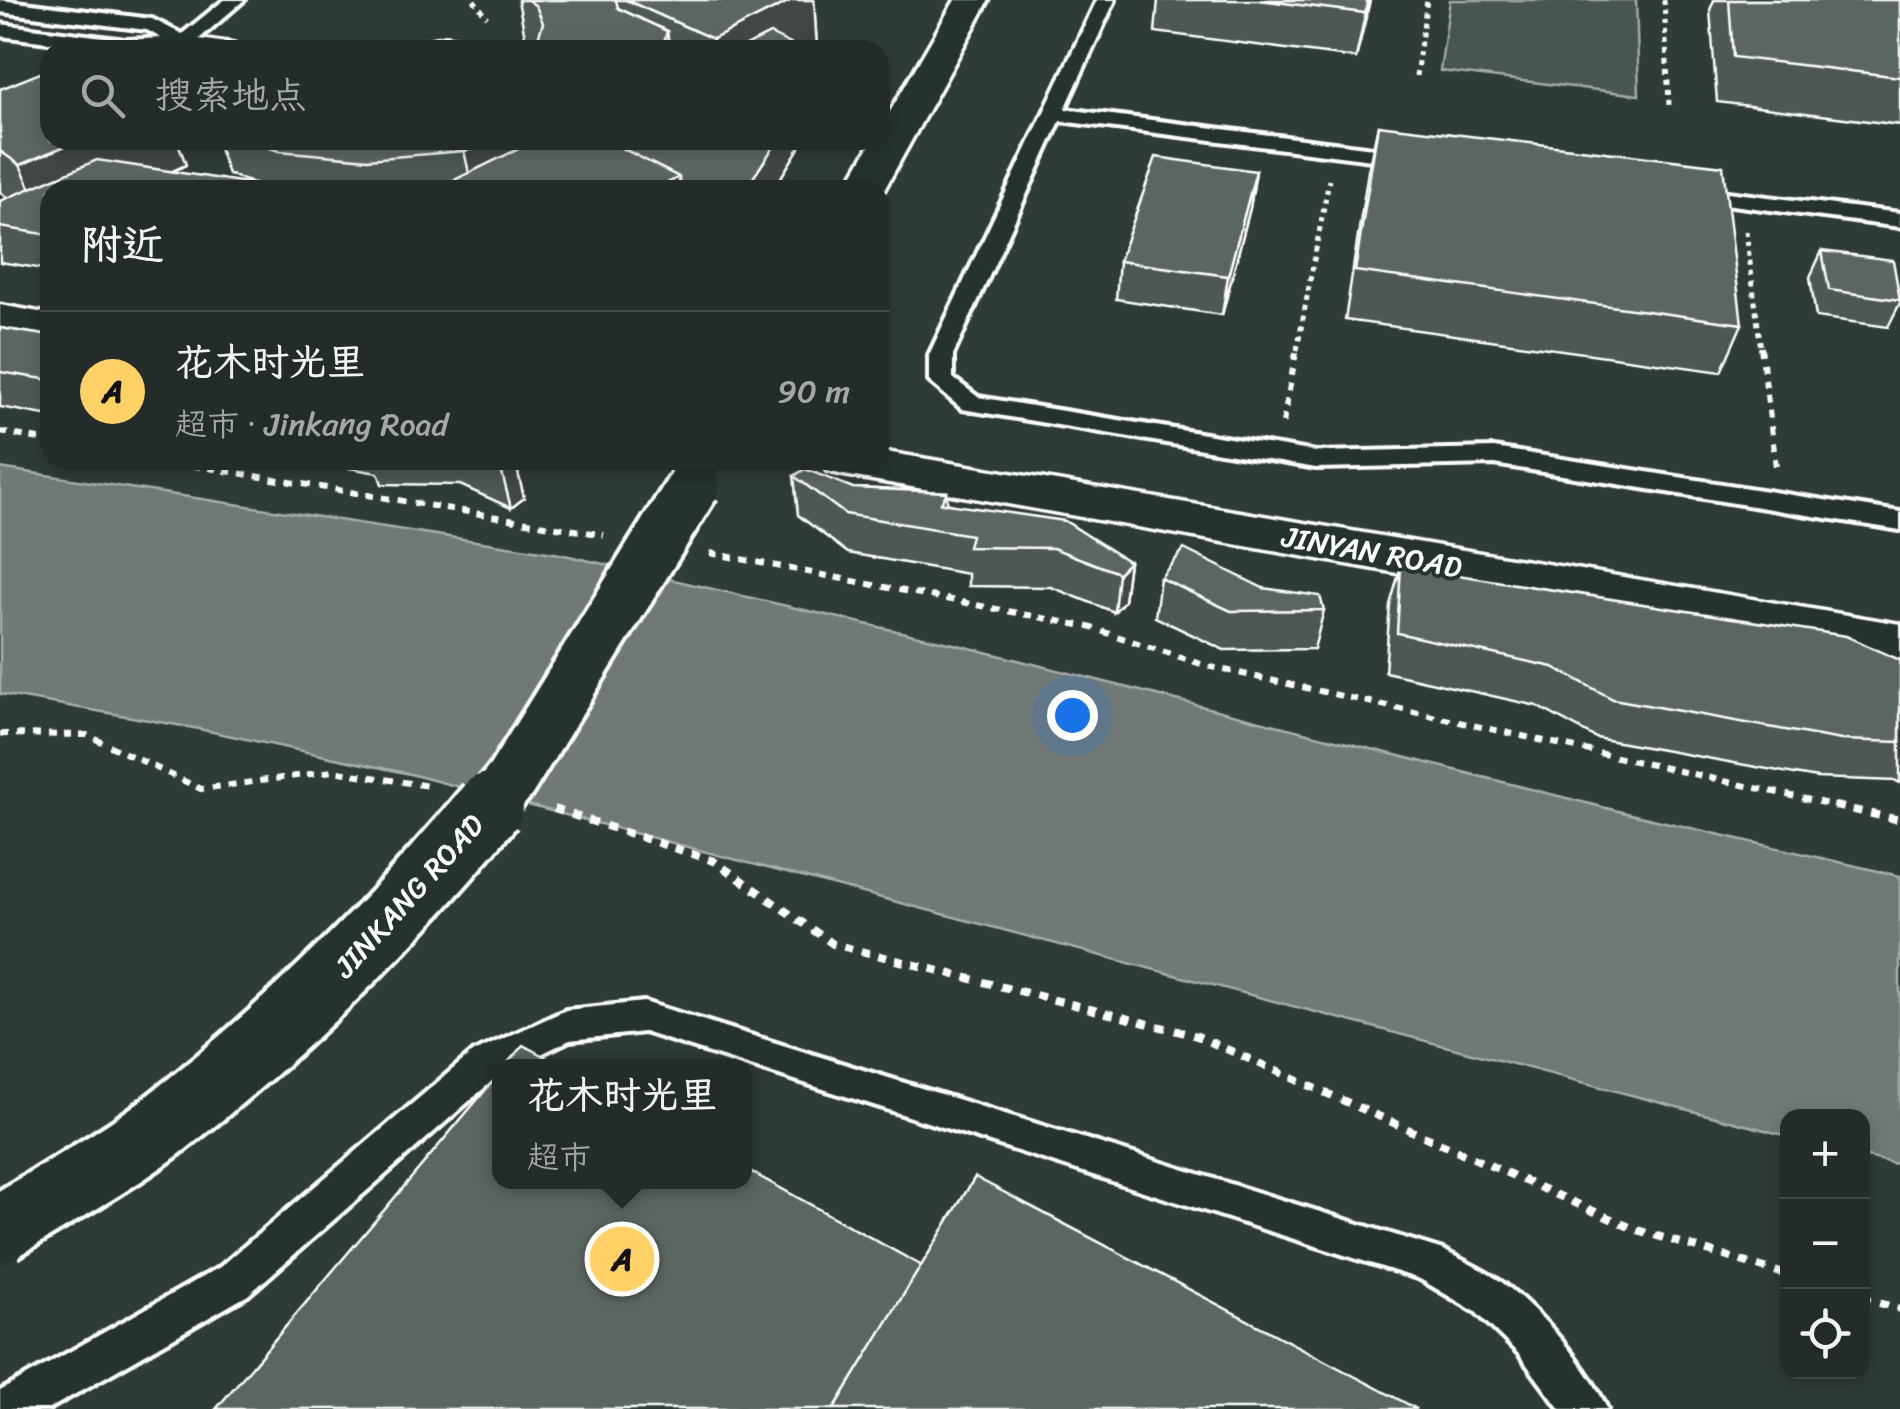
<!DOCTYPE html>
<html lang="zh">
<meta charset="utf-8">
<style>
:root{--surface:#232c28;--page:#2f3834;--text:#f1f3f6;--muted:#a3a7a8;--line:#404845;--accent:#ffd166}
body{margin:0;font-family:Sriracha,"LXGW WenKai TC",sans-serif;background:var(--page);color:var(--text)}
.controls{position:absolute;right:30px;bottom:30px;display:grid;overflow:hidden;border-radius:20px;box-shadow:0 5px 15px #0003}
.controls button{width:90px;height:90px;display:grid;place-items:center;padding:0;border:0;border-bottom:2px solid var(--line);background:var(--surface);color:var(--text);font:50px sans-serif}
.you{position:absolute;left:1072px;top:715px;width:35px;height:35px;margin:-25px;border:8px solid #fff;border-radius:50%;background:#1a73e8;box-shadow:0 0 0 15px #1a73e833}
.badge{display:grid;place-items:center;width:65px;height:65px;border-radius:50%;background:var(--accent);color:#111;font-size:32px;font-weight:700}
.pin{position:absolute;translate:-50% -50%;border:5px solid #fff;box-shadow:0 2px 10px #0006}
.popup{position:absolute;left:492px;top:1059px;width:260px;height:130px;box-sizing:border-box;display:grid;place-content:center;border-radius:20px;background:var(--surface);filter:drop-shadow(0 2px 8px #0005);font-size:32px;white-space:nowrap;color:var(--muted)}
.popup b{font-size:38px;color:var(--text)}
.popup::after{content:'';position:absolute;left:50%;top:100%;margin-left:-20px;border:20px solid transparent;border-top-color:var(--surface)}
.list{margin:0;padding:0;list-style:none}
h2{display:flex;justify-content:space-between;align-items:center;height:130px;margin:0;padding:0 40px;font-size:42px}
h2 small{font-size:32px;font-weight:400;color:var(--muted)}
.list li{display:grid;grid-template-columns:65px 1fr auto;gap:30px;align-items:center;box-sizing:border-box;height:160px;padding:0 40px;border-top:2px solid var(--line)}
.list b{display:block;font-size:38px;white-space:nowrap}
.list p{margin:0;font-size:32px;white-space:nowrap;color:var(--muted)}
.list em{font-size:32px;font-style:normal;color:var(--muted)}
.icon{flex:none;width:55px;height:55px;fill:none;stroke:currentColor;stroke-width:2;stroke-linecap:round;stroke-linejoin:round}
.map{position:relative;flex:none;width:1900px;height:1409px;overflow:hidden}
.search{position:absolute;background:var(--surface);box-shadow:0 5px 15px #0003;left:40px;top:40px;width:850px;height:110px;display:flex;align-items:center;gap:25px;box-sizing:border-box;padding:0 35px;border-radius:30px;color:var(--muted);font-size:38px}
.panel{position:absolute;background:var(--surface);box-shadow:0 5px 15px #0003;left:40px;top:180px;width:850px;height:290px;border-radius:30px}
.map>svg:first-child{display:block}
.green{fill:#4a544f;stroke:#a4aaa7;stroke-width:2.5}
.water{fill:#707975;stroke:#a9afac;stroke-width:2.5}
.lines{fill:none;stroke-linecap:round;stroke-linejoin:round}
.service-casing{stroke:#fff;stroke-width:8}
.minor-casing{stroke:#fff;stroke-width:7}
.path-far2{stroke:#fff;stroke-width:5;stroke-dasharray:5 5;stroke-linecap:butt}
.path-far1{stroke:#fff;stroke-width:6;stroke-dasharray:8 8;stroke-linecap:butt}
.path{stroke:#fff;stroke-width:8;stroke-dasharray:9 9;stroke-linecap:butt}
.service{fill:#26332d;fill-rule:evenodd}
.minor{fill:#26332d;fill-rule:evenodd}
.minor-bridge-far1-casing{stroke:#fff;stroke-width:59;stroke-linecap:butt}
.minor-bridge-casing{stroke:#fff;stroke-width:74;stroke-linecap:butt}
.minor-bridge-far1{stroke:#26332d;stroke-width:51}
.minor-bridge{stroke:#26332d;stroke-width:66}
.wall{fill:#4e5853;stroke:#fff;stroke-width:2.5}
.shaded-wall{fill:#404744;stroke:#fff;stroke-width:2.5}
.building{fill:#5b6661;stroke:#fff;stroke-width:2.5}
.labels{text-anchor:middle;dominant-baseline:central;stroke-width:8;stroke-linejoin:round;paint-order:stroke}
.street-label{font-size:30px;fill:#fff;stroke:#26332d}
</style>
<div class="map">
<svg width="1900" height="1409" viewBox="0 0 1900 1409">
<rect width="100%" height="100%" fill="#2f3b35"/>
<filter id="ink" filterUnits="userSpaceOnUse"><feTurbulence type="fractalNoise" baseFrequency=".01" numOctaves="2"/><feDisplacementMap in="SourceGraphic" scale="20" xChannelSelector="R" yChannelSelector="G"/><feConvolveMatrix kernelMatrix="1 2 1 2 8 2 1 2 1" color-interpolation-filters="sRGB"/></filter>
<g filter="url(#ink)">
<path class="green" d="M1450,0H1636L1639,95L1440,71Z"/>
<path class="water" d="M0,468L560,554L958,645L1626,813L1900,876V1165L1863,1156L1862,1116H1788L1787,1136L410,774L194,728L0,694Z"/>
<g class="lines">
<defs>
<g id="service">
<path d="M0,0L152,19L182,34L224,0H244L199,39L234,44L244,50H112L0,36V24L126,40L161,38L147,30L0,12Z"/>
<path d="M1097,0H1115L1065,109L1412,153L1422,159L1412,165L1060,121L953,355V378L978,397L1316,452L1494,448L1900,512V530L1494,464L1316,468L962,409L929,381V355Z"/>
<path d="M446,37L492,44L502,50H400L403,46Z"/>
<path d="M1686,187L1900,213V227L1678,198L1675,193Z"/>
<path d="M644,1002L1443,1250C1463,1261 1485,1270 1504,1284C1539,1310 1590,1369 1607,1409H1560L1519,1354L1476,1312L1420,1279L644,1032L570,1040L516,1066H500V1074L248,1295L49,1409H0V1391L220,1267L472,1053L566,1010Z"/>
</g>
<g id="minor">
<path d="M955,0H989L884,190L880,195V190H844L873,140H880V129Z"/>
<path d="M0,305L50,314V340L0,331Z"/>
<path d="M880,451L1900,624V662L844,475L827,471L820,460H880Z"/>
</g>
</defs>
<use href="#service" class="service-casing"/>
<use href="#minor" class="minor-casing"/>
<g class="path-far2">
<path d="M474,0L487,17"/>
<path d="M1664,0L1669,105"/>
<path d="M1416,76L1427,0"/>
<path d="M1746,231L1761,350"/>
<path d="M1297,350L1329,180"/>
</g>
<g class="path-far1">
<path d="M1761,347L1776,467"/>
<path d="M1283,423L1297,347"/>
<path d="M0,432L50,441"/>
<path d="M161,460L604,535"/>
<path d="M710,553L1089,627L1207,666L1846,808"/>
<path d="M0,734L87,735L201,789L333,771L429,786"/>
</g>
<g class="path">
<path d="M1835,806L1900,820"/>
<path d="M554,809L714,861L833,944L1197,1036L1634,1229L1788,1275"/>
<path d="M1862,1298L1900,1309"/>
</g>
<use href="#service" class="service"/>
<use href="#minor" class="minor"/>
<defs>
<path id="minor-bridge-far1" d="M488,808L511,780L694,485"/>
<path id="minor-bridge" d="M0,1229C53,1195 112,1164 162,1126C284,1031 392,925 490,806"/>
</defs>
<use href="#minor-bridge-far1" class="minor-bridge-far1-casing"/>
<use href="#minor-bridge" class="minor-bridge-casing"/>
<use href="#minor-bridge-far1" class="minor-bridge-far1"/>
<use href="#minor-bridge" class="minor-bridge"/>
</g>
<g class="wall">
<path d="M518,0H814L817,48L812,50H527L534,43L525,37Z"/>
<path d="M1158,0H1370L1356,58L1155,32Z"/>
<path d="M1714,0H1900V125L1717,102L1710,10Z"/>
<path d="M0,89L50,140H177L186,165L172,172L257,185L228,174L216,140H804L773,190H50V270L0,262V201L8,198L0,192Z"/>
<path d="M1378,125L1742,324L1721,372L1345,320L1368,171Z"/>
<path d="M1256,171L1250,208L1222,315L1116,299L1119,261Z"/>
<path d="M1822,251L1900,295V303L1888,327L1816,317L1810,277Z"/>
<path d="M0,328L50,336V416L0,407Z"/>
<path d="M303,460H515L524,498L511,508L460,485L382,484L378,473Z"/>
<path d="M794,476L853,488L947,492V503L1129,562L1124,601L1114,612L1051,587L968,586V574L848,553L798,515Z"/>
<path d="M1401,566L1900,660V783L1896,781L1817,778L1596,738L1537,706L1385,672L1390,605Z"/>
<path d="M1160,578L1263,588L1324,610L1314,649L1224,650L1155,617Z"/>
</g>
<g class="shaded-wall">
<path d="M792,0H814L817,48L812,50H714L713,39Z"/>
<path d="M1368,0H1370L1356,58Z"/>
<path d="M667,31L670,50H662Z"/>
<path d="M79,140H177L186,165L48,226L20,165Z"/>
<path d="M504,140H626L473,190L464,151Z"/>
<path d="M778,140H804L773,190H745Z"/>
<path d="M1256,171L1250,208L1222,315L1228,276Z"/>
<path d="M679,177L680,190H654Z"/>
<path d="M513,460H515L524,498L511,508L501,469Z"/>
<path d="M1129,562L1124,601L1114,612L1118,573Z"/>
</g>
<g class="building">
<path d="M528,0H616L618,8L667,31L662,50H527L537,41L543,23L536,6Z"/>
<path d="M626,0H792L713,39Z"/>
<path d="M1259,0H1368L1365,13Z"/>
<path d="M1729,0H1900V77L1733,57Z"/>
<path d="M770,34L803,50H738Z"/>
<path d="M50,69V140H79L20,165L0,151V89Z"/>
<path d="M1378,125L1723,166L1742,324L1355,271Z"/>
<path d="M247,140H504L464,151L368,159L279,151Z"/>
<path d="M537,140H606L679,177L654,190H457L446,184Z"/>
<path d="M623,140H778L745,190H680L679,177L614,144Z"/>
<path d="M1156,157L1256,171L1228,276L1119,261Z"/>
<path d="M97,160L293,190H50V235L0,227V201Z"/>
<path d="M1822,251L1893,260L1900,300L1829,290Z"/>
<path d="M0,328L50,336V380L0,372Z"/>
<path d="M481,460H513L501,469Z"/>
<path d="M805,469L853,488L947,492L941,503L1065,521L1129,562L1118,573L1053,548L968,547L971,535L845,514L794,476Z"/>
<path d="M1184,549L1263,588L1320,596L1324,610L1231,611L1160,578Z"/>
<path d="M1401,566L1846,636L1900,660V742L1841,740L1613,699L1553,667L1397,633Z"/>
<path d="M523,1045L562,1066H505Z"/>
<path d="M500,1073V1182H744V1168L922,1266L834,1409H216Z"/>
<path d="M975,1177L1417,1409H834Z"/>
</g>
</g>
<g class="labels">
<g class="street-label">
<text transform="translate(1372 552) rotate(10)">JINYAN ROAD</text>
<text transform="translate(409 896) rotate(-48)">JINKANG ROAD</text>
</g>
</g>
</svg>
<div class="controls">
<button>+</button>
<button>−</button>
<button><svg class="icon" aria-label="locate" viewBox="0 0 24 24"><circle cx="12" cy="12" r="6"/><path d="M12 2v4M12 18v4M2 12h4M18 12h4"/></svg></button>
</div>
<div class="you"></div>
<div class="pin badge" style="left:622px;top:1259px">A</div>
<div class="popup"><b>花木时光里</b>超市</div>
<div class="search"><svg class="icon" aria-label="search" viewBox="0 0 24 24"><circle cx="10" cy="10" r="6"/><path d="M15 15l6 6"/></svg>搜索地点</div>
<section class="panel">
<h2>附近<small></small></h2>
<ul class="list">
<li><span class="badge">A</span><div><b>花木时光里</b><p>超市 · Jinkang Road</p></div><em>90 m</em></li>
</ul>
</section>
</div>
